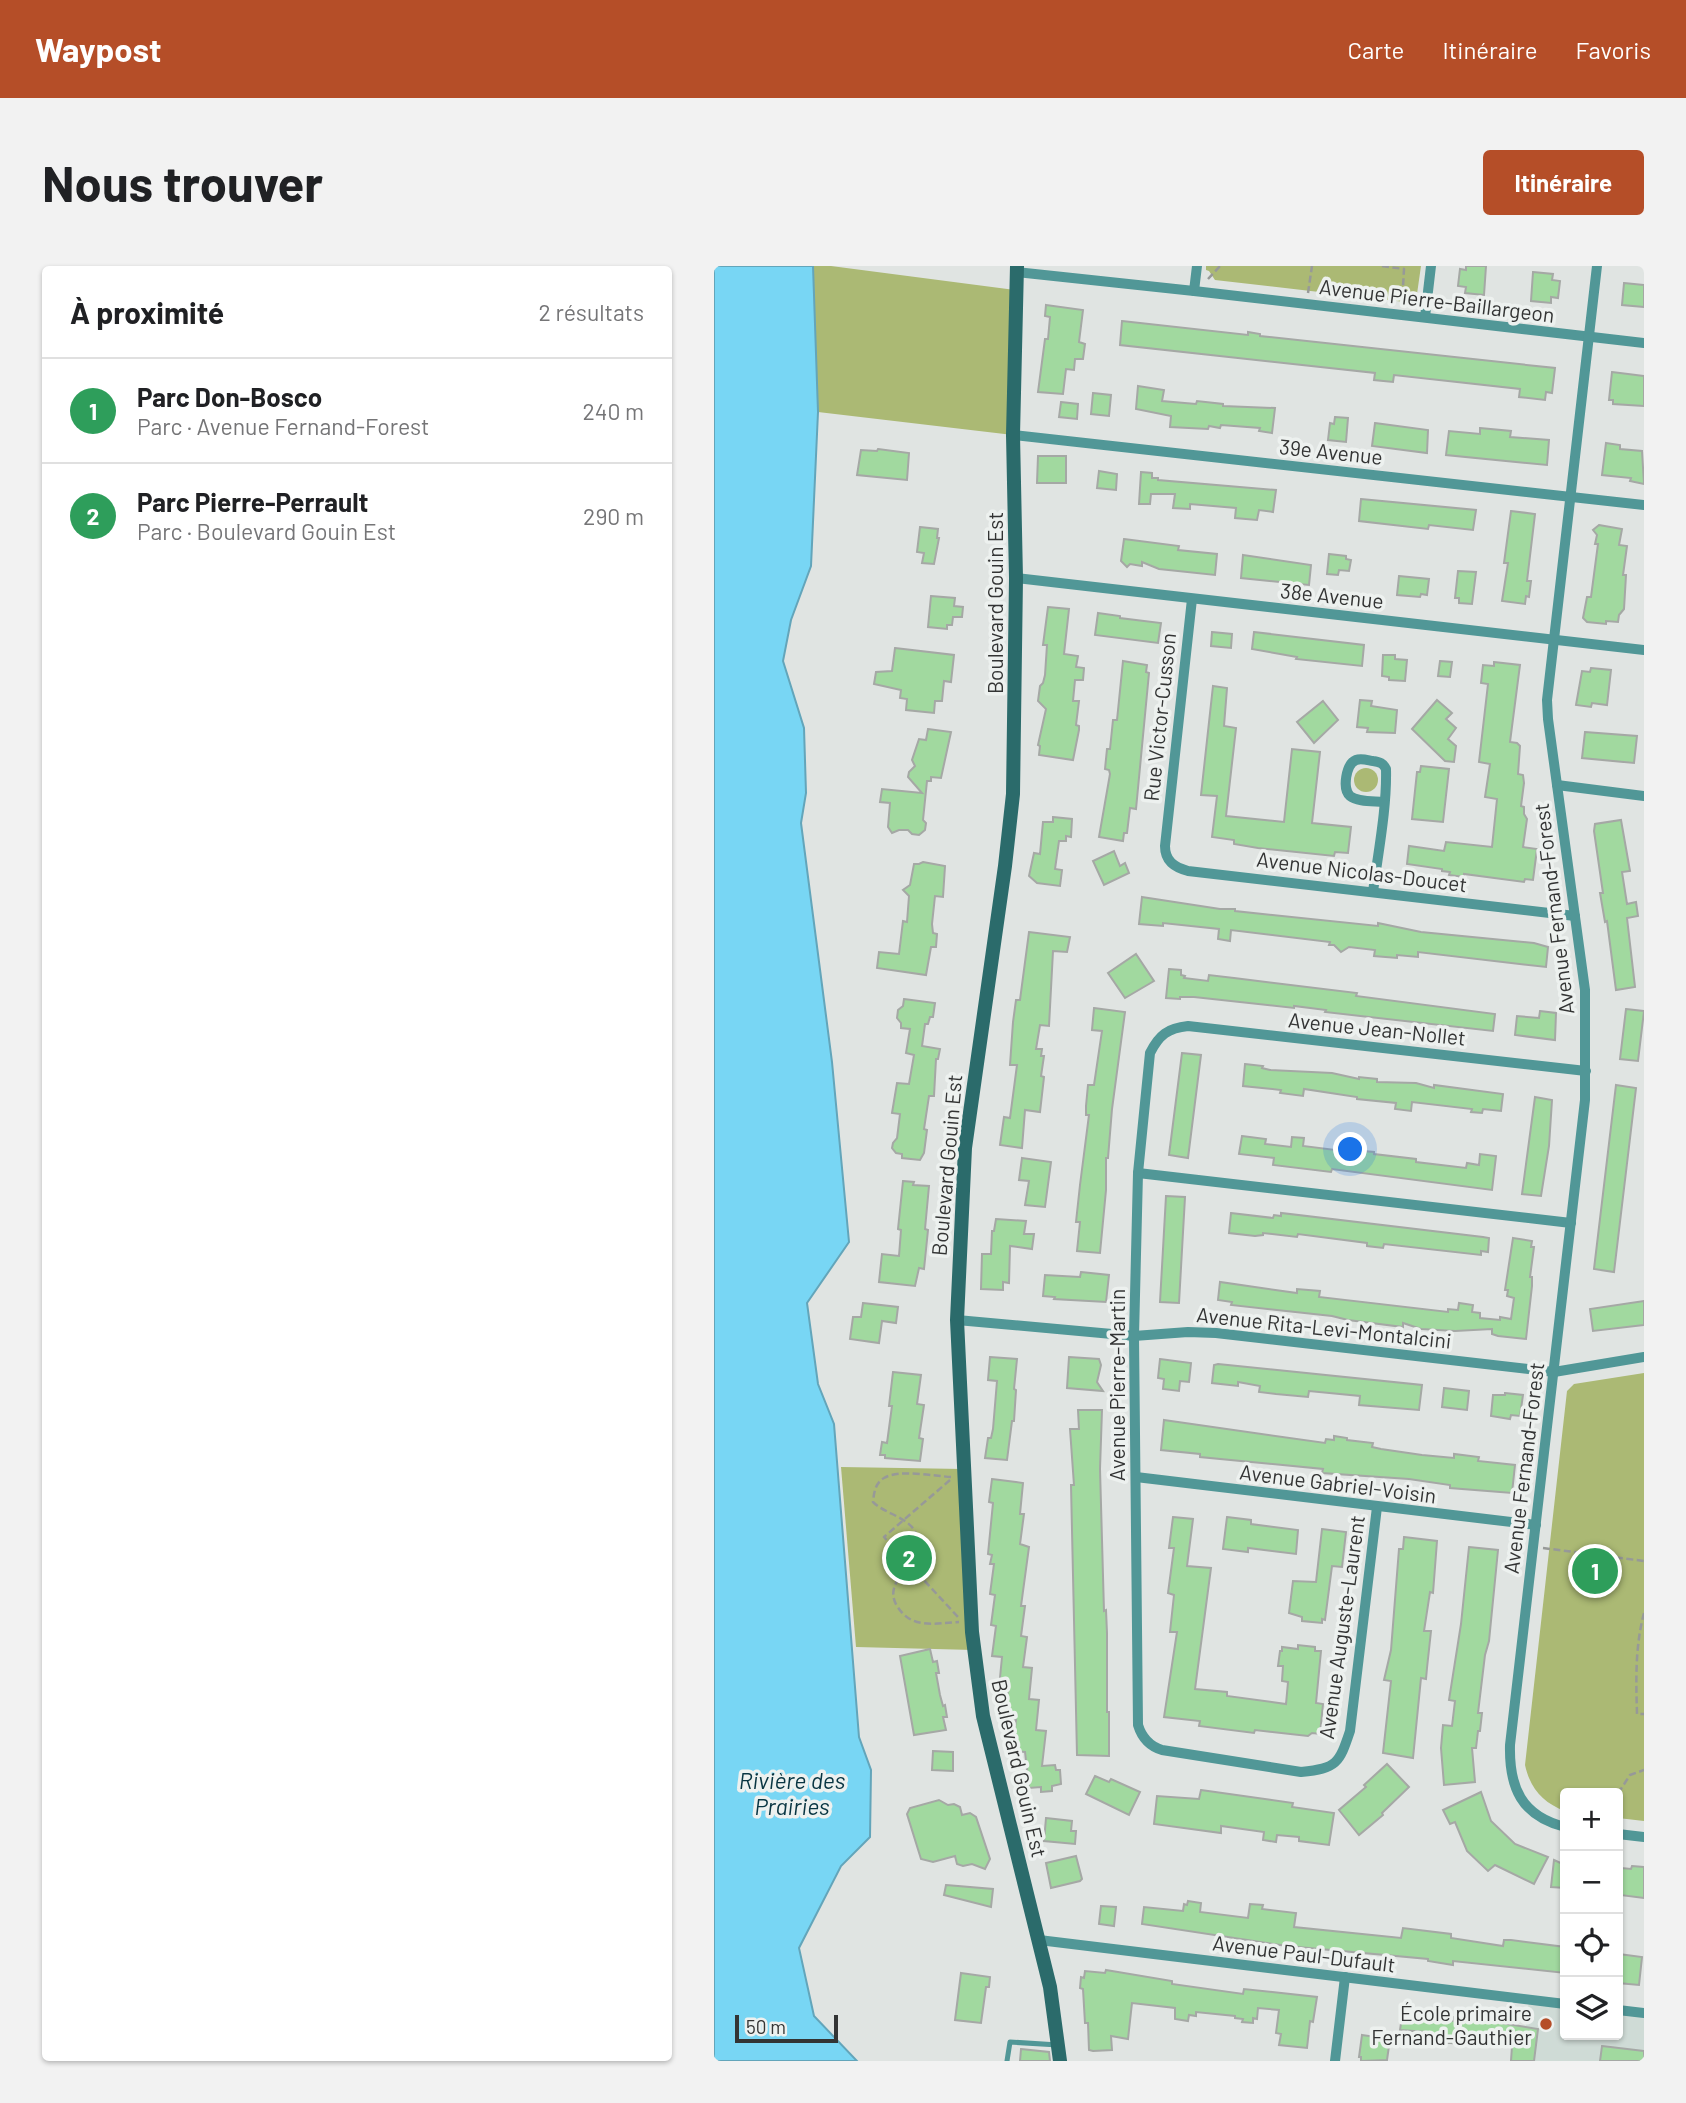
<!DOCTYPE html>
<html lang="fr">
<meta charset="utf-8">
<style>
:root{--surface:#fff;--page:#f2f2f2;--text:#202124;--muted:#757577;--line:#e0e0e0;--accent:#b54e28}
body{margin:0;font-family:Barlow,sans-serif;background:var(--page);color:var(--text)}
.controls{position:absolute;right:21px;bottom:21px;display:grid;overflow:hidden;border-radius:7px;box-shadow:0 2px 5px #0004}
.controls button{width:63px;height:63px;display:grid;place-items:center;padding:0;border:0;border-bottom:2px solid var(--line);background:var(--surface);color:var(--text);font:35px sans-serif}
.scale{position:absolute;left:21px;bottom:18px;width:103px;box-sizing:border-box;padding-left:7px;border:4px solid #333434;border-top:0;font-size:19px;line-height:24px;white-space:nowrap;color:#333434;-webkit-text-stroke:5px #edf1ef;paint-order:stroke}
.you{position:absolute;left:637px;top:884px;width:24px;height:24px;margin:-18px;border:5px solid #fff;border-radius:50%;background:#1a73e8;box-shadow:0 0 0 10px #1a73e833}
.badge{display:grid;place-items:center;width:46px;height:46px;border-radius:50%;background:var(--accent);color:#fff;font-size:23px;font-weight:700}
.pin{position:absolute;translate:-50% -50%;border:4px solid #fff;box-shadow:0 2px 7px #0006}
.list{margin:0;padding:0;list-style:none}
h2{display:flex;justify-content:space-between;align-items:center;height:91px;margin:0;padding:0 28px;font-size:30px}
h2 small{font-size:23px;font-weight:400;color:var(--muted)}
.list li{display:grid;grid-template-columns:46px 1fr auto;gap:21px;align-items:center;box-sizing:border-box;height:105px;padding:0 28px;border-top:2px solid var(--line)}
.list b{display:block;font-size:26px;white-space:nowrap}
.list p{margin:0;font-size:23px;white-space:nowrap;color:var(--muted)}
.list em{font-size:23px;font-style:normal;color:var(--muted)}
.icon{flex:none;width:38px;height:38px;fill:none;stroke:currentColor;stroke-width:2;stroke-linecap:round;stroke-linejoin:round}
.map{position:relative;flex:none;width:930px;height:1795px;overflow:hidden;border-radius:7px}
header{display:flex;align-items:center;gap:42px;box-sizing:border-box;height:98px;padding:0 35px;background:var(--accent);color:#fff}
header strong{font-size:33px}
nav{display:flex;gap:38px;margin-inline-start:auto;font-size:24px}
.intro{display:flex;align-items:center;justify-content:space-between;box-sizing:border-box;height:168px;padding:0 42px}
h1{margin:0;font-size:49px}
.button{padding:18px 32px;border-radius:7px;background:var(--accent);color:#fff;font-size:24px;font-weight:700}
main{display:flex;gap:42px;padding:0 42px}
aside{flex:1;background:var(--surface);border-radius:7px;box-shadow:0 2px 5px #0004}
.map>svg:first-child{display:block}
.built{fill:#cfdbd6}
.green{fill:#abb974}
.water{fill:#78d6f4;stroke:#63a5ba;stroke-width:2}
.building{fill:#a1d99f;stroke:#a5a8a5;stroke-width:2}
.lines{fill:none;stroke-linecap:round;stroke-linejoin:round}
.path{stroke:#979998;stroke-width:2.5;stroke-dasharray:7 3.5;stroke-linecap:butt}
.lane{stroke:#519797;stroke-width:5}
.street{stroke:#519797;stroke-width:10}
.secondary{stroke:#2b6b6b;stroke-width:14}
.poi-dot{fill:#b54e28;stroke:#edf1ef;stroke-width:2.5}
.labels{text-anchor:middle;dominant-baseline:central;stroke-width:7;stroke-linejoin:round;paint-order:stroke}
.street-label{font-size:21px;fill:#333434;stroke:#edf1ef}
.poi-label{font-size:21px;fill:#333434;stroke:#edf1ef;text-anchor:end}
.water-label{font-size:23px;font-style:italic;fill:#083542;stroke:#edf1ef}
</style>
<header>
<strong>Waypost</strong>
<nav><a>Carte</a><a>Itinéraire</a><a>Favoris</a></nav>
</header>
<div class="intro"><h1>Nous trouver</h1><a class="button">Itinéraire</a></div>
<main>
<aside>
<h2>À proximité<small>2 résultats</small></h2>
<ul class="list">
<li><span class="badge" style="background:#2e9e5b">1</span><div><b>Parc Don-Bosco</b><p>Parc · Avenue Fernand-Forest</p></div><em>240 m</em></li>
<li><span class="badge" style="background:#2e9e5b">2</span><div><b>Parc Pierre-Perrault</b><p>Parc · Boulevard Gouin Est</p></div><em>290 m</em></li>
</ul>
</aside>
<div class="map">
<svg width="930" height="1795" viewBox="0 0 930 1795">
<rect width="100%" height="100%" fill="#e0e4e2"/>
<path class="built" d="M815,1734L851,1738V1769H904V1744L930,1747V1795H807Z"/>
<g class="green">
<path d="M99,0H117L301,24L299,169L104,146Z"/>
<path d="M492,0H707L703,28L691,36L501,14L495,5L492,4Z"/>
<circle cx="652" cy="514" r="12"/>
<path d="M930,1107V1555L904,1552V1527H851V1545C829,1537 816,1522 811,1499L853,1125L860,1118Z"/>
<path d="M127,1201L249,1203L260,1384L142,1381Z"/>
</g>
<path class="water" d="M0,0H99L104,146L97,300L77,354L69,395L90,462L92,527L87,557L118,796L135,976L93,1037L104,1118L120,1158L145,1471L157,1504L156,1571L127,1600L85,1682L100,1750L143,1795H0Z"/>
<g class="building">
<path d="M752,0H772L770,29L751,27L752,21L744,20L746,3L752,4Z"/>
<path d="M819,6L839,8L838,14L846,15L844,32L837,31V37L817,35Z"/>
<path d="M910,17L930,19V41L908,39Z"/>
<path d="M332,39L369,44L365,76L371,78L369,93H361L360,104L352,103L349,128L324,126L331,73H334L336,51L331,50Z"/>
<path d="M408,55L534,69V66L546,68V70L841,102L838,127L832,126L831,134L805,131L806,123L680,109L679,116L660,114L661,107L406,79Z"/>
<path d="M898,106L930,110V140L899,138V134H895Z"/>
<path d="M424,120L450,124L448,135L482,138L483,135L509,138V140L561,142L558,167L545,165L546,162L507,159L506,162L495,160L494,163L456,161L457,150L422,143Z"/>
<path d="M379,127L397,129L395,150L377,148Z"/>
<path d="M347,136L364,138L363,153L345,151Z"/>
<path d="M621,151L634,152L632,176L614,174L616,157L620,158Z"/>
<path d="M661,157L714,164L713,187L658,180Z"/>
<path d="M766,162L797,165L796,171L835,174L833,199L732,189L735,165L766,168Z"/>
<path d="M892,177L906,179V183L928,185L930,218L916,215L917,212L888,209Z"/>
<path d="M164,183L195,187L193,214L143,209L147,184L163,185Z"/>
<path d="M324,190H352V217H323Z"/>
<path d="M385,205L403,208L402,224L383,222Z"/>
<path d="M427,206L438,207V212H444V214L562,224L559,246L545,244L543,254L521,252L522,242L476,238V243L459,242L461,228H437L436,238H425Z"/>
<path d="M647,233L762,244L759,264L715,259L714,263L645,255Z"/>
<path d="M797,245L821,248L813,315H817L815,331L812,330L811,338L788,335L794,297H790Z"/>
<path d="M885,259L908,263L905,279L913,280L909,309H912L910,343L905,349L904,356L892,355V358L873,356L869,352L873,331H877L884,278H881L883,269L879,264Z"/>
<path d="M206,261L224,263L223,272H225L220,298L208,297L210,287L203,286Z"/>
<path d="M410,273L465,280L464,284L503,288L501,309L445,303L428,296V300L416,298L413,301L407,295Z"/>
<path d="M615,288L632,290V293L637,294L635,305L625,304L624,309L613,308Z"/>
<path d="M529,289L597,299L595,319L527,312Z"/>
<path d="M744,305L762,306L758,338L745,337V332H741Z"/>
<path d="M685,310L715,313L713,329L707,328L706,331L683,329Z"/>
<path d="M217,330L241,332L240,340L249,341L248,351H239L238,359H233V363L214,361Z"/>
<path d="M334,341L355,343L350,388L364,390L362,401L370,402L369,414H361L359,435H365L362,459L365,460V464L359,494L325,489L326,480L324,479L332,443L324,435L326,420L329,417L331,409L333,379H329Z"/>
<path d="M384,347L406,350V352L447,357L444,377L381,369Z"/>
<path d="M498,366L518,368L517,382L497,380Z"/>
<path d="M540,366L650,379L648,400L582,393L583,391L538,383Z"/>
<path d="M181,382L240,389L237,416L230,415L228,435H221L220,447L192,444L193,433L186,432L187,424L160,418L162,406L178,405Z"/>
<path d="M669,389H681V393L693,394L691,415L675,414V411L668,410Z"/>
<path d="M409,395L433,399L432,406L435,407L422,543L416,542L413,567H410L409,575L385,571L396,508L395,504L391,503L393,483H396L399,454H403Z"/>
<path d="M726,395L738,396L736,411L724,410Z"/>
<path d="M780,396L806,399L796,476L803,477L806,480L804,508L809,509L810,517L807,540L810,541V548L813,553L809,581L823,583L819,614L811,613L810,616L750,608V611L735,609L736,606L728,605V603L693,598L695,580L730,585L732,576L778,581L783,533L771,531L776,498L765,496L774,418L767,417L769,399L780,400Z"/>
<path d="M877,402L897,404L893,439L878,437L877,441L862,439L868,405L876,406Z"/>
<path d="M499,420L513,422L510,460L522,462L512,550L570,556L578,483L606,486L598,557L637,561L634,587L621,586L620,590L544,582L520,578V574L498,571L503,530L487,529Z"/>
<path d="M646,434L658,435L657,440L683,444L681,467L653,466L654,462L643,461Z"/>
<path d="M723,434L738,447L732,453L742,462L734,473L742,480L740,496L731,495L698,463Z"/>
<path d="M609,435L624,454L600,477L583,456Z"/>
<path d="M214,463L237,466L227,512L217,511V515H213L209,554L212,557L211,564L205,569L198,568L194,564H185L178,567L174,561L176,537L166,536L168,523L208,527L194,511L195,506L201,500L198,494L205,473L212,474Z"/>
<path d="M871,466L923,470L920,497L868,492Z"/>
<path d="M707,500L735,503L729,556L698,553L703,506H706Z"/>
<path d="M339,551L358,553L357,571L352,570V575H345L341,603L348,604L346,620L323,617L315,610L320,587L326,588L329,556H339Z"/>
<path d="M907,554L916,605L908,606L913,638L922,636L924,650L913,652L921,721L902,724L893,655L891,656L886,627H889L880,565L881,558Z"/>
<path d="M400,585L406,600L411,597L415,607L390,619L379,595Z"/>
<path d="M209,596L231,600L229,631L221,630L218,658L219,667L223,668L222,681H217L212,709L163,702L165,686L185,688L189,655L193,656L195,630L189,624L196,619L200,598H205Z"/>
<path d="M428,631L506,643H521V645L664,660V657L707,666L820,677L834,681L832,701L704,686V691L683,689V692L660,690L661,684L635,681L627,686L620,679H615L616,676L517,664L516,675L504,673L505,663L449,657V660L425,658Z"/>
<path d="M315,666L356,671L353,686L339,685L335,760L326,759L322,783H328L327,790H330L327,810L330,811L326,846L311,844L308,882L286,879L290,851L296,852L303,799H296L299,756L302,734H306Z"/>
<path d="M422,688L440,715L411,732L394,707Z"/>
<path d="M455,703L467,704V709L471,710L470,712L494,715L495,709L520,712L643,727L642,730L781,748L779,765L611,746L612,744L580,740V742L480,731H466V733L452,732Z"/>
<path d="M190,733L221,737L219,751H216L214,758H211L208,780L226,783L224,793H222L220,830H215L210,863L213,864L210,887L206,894L188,892V888L182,887L178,882L179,877L183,872L186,848L178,847L183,817L195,818L200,789L192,787L196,763L187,762V757L183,752L184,744L189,740Z"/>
<path d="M380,742L411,746L398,843L394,892H392V924L386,987L363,985L366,956H362L366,919L375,849H372V840L374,819H380L388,765L378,764Z"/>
<path d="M912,743L930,745L924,795L906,793Z"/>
<path d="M826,745L842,747L841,774L801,769L803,750L825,752Z"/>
<path d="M468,787L487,789L474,892L455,889Z"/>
<path d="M531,798L549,800L548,802L556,804L618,807L645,813V811L663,813V816L702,817L720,822V819L789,828L787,845L769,843L768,847L757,846L758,843L698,836L697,845L681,843L682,837L643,833V831L590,823L589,830L566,827L567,824L529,820Z"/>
<path d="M902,819L922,822L900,1006L880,1003Z"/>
<path d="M821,831L838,834L835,880L827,930L808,928Z"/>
<path d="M528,870L552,873L551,878L577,881L578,871L590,872L589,880L637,886L638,884L660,886V888L702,893V896L752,902L753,897L765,899L766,888L782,890L778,924L618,903L617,906L559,899L560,892L525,888Z"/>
<path d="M308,892L337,896L331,941L311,939L315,915L305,914Z"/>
<path d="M189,915L200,916L199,919L215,920L211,963L214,964L210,1003L205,1002L201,1020L165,1016L168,988L185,990L187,964L184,963Z"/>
<path d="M452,930L471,931L465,1037L446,1036Z"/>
<path d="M517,947L559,952L560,949L567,950V947L769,971L775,972L774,986L767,985V989L670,978L669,982L653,980V977L584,968L583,971L549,967V969L541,970L515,967Z"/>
<path d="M282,953L312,955L310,968H320L318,983L296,980L295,1017L289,1016V1024L267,1023L268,988H277L278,965H280Z"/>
<path d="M799,972L818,975L817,981H820L816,1011H818V1020L812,1073L784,1070L778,1068V1063L741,1065L707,1063L689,1057V1061L634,1054L618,1050L517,1039L518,1036L504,1034L506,1016L583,1027V1023L606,1025L605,1031L734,1046V1043L744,1044L745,1037L759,1039L758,1046L766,1047V1052L786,1054V1051L797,1053L800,1032L793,1030L794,1024H791Z"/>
<path d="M367,1006L395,1009L392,1036L340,1033L341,1031L329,1030L331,1009L366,1011Z"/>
<path d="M930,1035V1059L879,1065L876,1043Z"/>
<path d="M149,1037L184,1041L182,1057L168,1055L165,1077L136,1073L139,1051H147Z"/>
<path d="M276,1091L303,1093L300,1123L302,1124L300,1155H298L293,1194L271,1192L274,1172H277L279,1163L283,1115L274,1114Z"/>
<path d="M355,1091L385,1093L387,1099L383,1116L389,1125L353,1122Z"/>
<path d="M446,1093L477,1097L475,1116L466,1115L465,1125L449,1123L450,1113L444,1112Z"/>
<path d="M504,1098L708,1119L705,1144L645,1139L646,1130L595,1125L594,1131L562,1128L545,1126L546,1120L524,1116V1120L498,1117L500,1099Z"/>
<path d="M179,1106L207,1109L203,1138L210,1139L205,1172L209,1173L206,1195L171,1192V1189H166L168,1176L173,1177L178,1140H175Z"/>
<path d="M730,1122L755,1125L753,1144L728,1141Z"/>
<path d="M791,1127L809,1129L806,1150L797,1149L796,1153L777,1150L779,1129H791Z"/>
<path d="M364,1144H388L386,1203L390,1345L392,1344L393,1367V1446H395V1490L363,1489L357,1219H360L356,1163H365Z"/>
<path d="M450,1154L611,1177L612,1173L620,1174V1170L633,1172V1174L659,1177L658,1181L667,1183L708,1189L740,1192V1188L765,1191L764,1195L801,1199L798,1227L736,1222V1219L695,1213L608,1207L609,1203L486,1191V1188L447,1184Z"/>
<path d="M278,1213L309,1217L306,1248H310L306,1278L315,1281L307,1340H311L307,1370L313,1371L309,1401L318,1402L315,1433L325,1434L322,1464L332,1465L328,1500L341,1499L342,1504H346L347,1518L338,1520V1525L327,1526V1521L315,1522L311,1486L298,1485L302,1454L291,1453L294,1423L285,1422L288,1391L278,1390L282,1360L277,1359L281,1329L276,1328L280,1298H276L278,1289L274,1288L279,1237L275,1236Z"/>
<path d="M459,1251L479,1253L473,1300L497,1302L481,1423L513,1426V1430L572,1438L574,1416L568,1415L569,1400H564L566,1385H568V1381L584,1383V1379L601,1381V1385H607L602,1437L609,1438L606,1468L598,1467L594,1470L541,1464L540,1467L485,1460L486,1455L450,1451L463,1366H456L460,1329L454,1327L460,1282H455Z"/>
<path d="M513,1251L537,1254V1258L584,1264L582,1288L534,1282V1286L509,1283Z"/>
<path d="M608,1263L632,1266L628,1301L618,1300L611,1354L608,1353V1357L588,1355V1351L575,1347L579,1315L602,1316Z"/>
<path d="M690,1271L723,1275L719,1327L716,1326L710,1365H717L713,1402L712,1413L707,1412L699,1492L669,1487L677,1415L670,1414L677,1384L685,1283H689Z"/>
<path d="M755,1281L784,1284L775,1375L771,1389L764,1447H768L766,1465H764L762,1482H758L761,1516L730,1519L727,1482L729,1459L738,1460L741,1435L735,1434L747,1358Z"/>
<path d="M216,1383L219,1396L223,1395L225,1407H222L226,1429L229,1440L231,1439L233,1451H229L232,1464L200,1469L186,1390Z"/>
<path d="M219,1485L239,1486V1505L218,1504Z"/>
<path d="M673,1498L695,1521L668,1547L669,1549L645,1569L625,1544L652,1521L650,1519Z"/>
<path d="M381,1510L395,1516L397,1513L426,1526L415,1549L372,1528Z"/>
<path d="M487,1524L579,1537L578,1541L620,1547L615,1579L585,1575V1571L563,1569L562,1576L549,1574L550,1566L507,1560V1567L440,1558L443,1530L485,1533Z"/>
<path d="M767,1526L777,1555L801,1578L834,1591L820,1618L781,1599L774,1605L753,1585L741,1556L736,1558L729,1544Z"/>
<path d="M225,1534L234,1539L240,1538L246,1541L248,1549L256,1547L262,1551L276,1593L271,1603L258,1598L249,1600L243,1598L241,1590L219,1596L207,1593L193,1548L196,1542Z"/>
<path d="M332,1552L358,1555L357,1565H362L361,1578L330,1575Z"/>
<path d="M362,1590L368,1613L366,1615L337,1622L332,1597Z"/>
<path d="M840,1594L851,1599V1622L837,1621Z"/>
<path d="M918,1600L930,1601V1632L906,1629L908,1602L917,1603Z"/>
<path d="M232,1619L279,1623L277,1641L230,1629Z"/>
<path d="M474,1635L487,1637L486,1646L534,1652L536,1638L549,1639L548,1643L582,1647L580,1661L687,1672L689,1662L737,1668V1672L789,1680L790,1674H797L851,1681V1707L739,1695V1699L714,1695V1693L573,1680L428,1658L430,1641L469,1645L470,1638L473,1639Z"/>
<path d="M387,1640L402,1641L400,1660L385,1658Z"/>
<path d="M905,1688L928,1691L925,1719L904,1717Z"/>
<path d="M392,1704L458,1715V1718L529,1728L530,1723L603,1731L599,1756L596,1755L593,1782L565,1779L567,1768L562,1767L565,1744L544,1742L543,1753L539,1752V1757L528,1756L529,1753L521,1752V1750L482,1746V1750L475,1749L474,1755L461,1753V1742L418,1737L414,1773L397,1770L398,1784L379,1785L375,1784L374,1757H371L369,1723L366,1722L367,1711L370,1712L371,1705L391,1707Z"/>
<path d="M247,1707L276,1711L275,1721H272L267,1757L241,1754Z"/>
<path d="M689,1744L706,1745L705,1752L740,1755V1751L762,1753L824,1763L820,1795H797L798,1780L760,1775L759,1779L724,1776L723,1780L711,1779L712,1766L686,1764Z"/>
<path d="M648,1769L676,1773L673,1794L647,1795V1791H645Z"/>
<path d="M888,1780L930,1785V1795H886Z"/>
<path d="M307,1783L335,1786L336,1795H306Z"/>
</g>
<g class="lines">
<g class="path">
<path d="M668,0L690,3L689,21L701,39"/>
<path d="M494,13L506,0"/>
<path d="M594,27L598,0"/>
<path d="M237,1211C221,1210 184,1203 170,1212C161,1217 160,1227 159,1236C172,1249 200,1252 203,1272C208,1298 167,1314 183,1340C198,1364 220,1357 245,1356"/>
<path d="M236,1214L170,1271L244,1351"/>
<path d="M829,1282L930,1295"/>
<path d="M930,1347C921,1381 922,1414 923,1448H930"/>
<path d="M893,1527L905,1526L916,1509L930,1504"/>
</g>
<path class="lane" d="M293,1795L296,1776L344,1779"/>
<g class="street">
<path d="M302,6L480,25L930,77"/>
<path d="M480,25L483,0"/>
<path d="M711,51L717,0"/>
<path d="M299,169L930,239"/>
<path d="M302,312L930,384"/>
<path d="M478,333L451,580C451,595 460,601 474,605L861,650"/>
<path d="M843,519L930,530"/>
<path d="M659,626C664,587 673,542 672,503C669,497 666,496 659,495C653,494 647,492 642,494C632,498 628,523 636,530C643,536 660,535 669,536"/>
<path d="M424,907L857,957"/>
<path d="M243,1054L420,1070L474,1066L502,1067L840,1106L930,1091"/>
<path d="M422,1211L822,1259"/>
<path d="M663,1241L636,1465C625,1498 623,1502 587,1506L448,1484C435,1480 428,1472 424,1459L420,1070L424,907L436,787C445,769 454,762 474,760L872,805"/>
<path d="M851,1561C807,1550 795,1521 796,1479L871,834V724L834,453L833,434L883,0"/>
<path d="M904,1568L930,1571"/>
<path d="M325,1674L851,1738"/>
<path d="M904,1744L930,1747"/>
<path d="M621,1795L631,1711"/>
</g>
<path class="secondary" d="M303,0L299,169L302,312L299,528L291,600L251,882L243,1054L258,1366L269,1450L336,1721L346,1795"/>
</g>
<circle class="poi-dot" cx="832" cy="1758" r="7"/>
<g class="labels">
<g class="street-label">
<text transform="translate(723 34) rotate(7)">Avenue Pierre-Baillargeon</text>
<text transform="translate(617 185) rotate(6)">39e Avenue</text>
<text transform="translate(618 329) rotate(6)">38e Avenue</text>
<text transform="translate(280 337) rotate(-90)">Boulevard Gouin Est</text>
<text transform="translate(445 451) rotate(-84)">Rue Victor-Cusson</text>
<text transform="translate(648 605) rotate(7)">Avenue Nicolas-Doucet</text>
<text transform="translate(839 643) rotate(-97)">Avenue Fernand-Forest</text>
<text transform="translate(663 762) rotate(6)">Avenue Jean-Nollet</text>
<text transform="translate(232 899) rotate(-85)">Boulevard Gouin Est</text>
<text transform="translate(610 1061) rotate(6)">Avenue Rita-Levi-Montalcini</text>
<text transform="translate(402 1119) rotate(-90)">Avenue Pierre-Martin</text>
<text transform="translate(809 1202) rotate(-83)">Avenue Fernand-Forest</text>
<text transform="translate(624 1217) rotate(7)">Avenue Gabriel-Voisin</text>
<text transform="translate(627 1361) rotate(-82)">Avenue Auguste-Laurent</text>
<text transform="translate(306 1502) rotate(77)">Boulevard Gouin Est</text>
<text transform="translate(590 1687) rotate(7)">Avenue Paul-Dufault</text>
</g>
<g class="poi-label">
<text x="818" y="1746">École primaire<tspan x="818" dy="24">Fernand-Gauthier</tspan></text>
</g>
<g class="water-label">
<text x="78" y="1514">Rivière des<tspan x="78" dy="26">Prairies</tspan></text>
</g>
</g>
</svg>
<div class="controls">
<button>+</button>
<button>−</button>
<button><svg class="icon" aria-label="locate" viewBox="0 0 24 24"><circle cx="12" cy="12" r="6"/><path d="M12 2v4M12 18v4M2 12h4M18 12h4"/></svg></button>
<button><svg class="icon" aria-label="layers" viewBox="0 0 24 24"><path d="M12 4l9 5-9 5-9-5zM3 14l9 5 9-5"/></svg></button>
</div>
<div class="scale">50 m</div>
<div class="you"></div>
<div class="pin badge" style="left:881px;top:1305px;background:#2e9e5b">1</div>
<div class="pin badge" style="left:195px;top:1292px;background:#2e9e5b">2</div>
</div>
</main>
